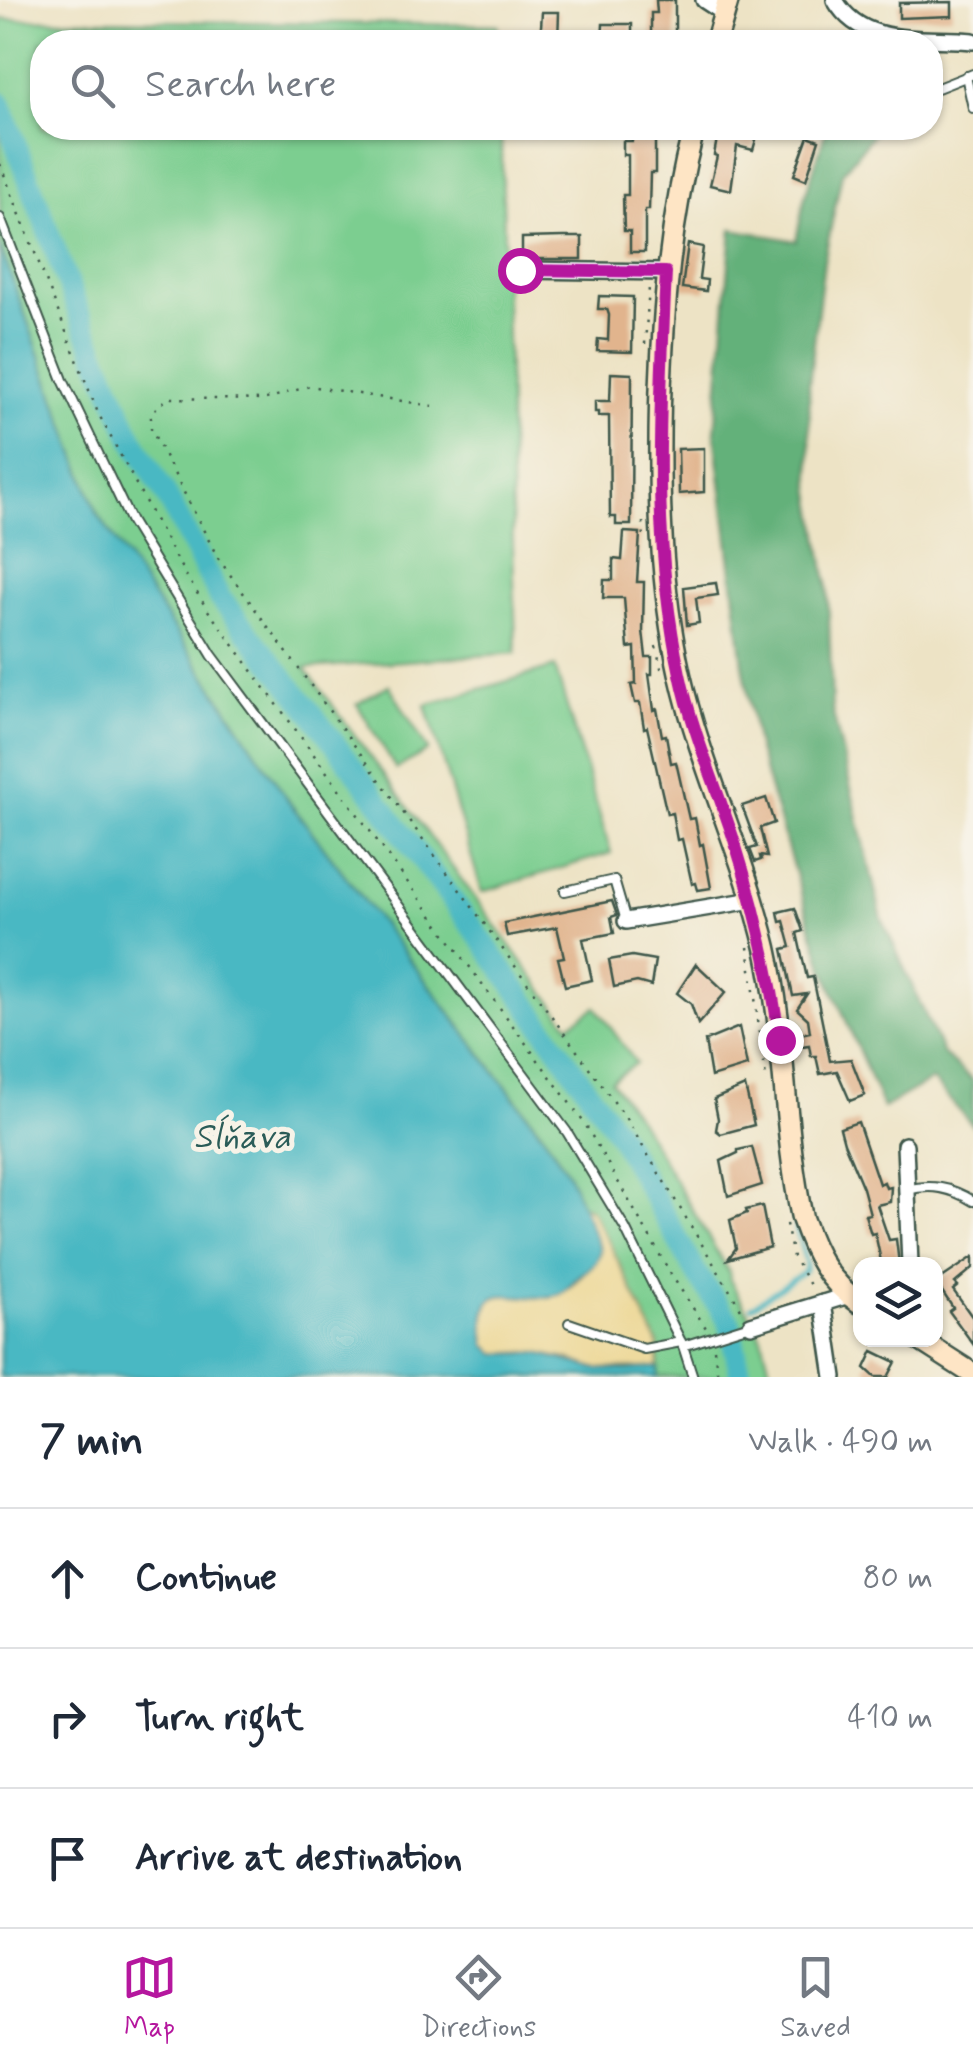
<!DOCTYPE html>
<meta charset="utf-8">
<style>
:root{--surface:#fff;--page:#f6f6f7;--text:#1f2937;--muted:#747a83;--line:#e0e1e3;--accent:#b5179e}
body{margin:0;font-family:Mynerve,sans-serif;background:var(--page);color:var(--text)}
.controls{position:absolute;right:30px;bottom:30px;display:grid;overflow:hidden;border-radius:20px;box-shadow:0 2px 8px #0004}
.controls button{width:90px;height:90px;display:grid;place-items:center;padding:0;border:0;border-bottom:2px solid var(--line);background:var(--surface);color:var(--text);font:50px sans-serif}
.stop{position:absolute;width:30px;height:30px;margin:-22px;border:8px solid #b5179e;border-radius:50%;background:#fff}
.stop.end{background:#b5179e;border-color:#fff;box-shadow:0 2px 10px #0008}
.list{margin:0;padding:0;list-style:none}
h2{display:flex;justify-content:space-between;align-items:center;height:130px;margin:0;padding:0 40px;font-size:42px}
h2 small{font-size:32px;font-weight:400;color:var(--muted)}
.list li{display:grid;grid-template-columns:65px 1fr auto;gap:30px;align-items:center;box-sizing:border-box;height:140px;padding:0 40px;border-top:2px solid var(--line)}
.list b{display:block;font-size:38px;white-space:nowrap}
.list em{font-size:32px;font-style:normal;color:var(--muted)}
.icon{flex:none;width:55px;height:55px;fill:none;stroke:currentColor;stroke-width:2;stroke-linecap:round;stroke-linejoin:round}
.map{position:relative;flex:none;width:973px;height:1377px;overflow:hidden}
.search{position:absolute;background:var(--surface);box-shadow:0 2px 8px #0004;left:30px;right:30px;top:30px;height:110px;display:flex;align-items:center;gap:25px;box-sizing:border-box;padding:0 35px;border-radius:40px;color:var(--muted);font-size:38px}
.sheet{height:550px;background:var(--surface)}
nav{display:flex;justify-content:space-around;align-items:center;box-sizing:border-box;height:140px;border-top:2px solid var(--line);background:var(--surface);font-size:28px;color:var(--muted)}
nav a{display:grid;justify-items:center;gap:5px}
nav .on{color:var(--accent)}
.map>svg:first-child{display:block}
.green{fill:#7bce90;stroke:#4d8662;stroke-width:2.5}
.forest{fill:#64b17a;stroke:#427757;stroke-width:2.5}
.sand{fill:#eeda9e;stroke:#868c69;stroke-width:2.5}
.water{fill:#4ab8c3;stroke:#347a7c;stroke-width:2.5}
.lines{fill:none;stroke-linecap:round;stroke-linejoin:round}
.stream{stroke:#4ab8c3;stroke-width:4}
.river{stroke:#4ab8c3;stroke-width:22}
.building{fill:#e1b48d}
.service-casing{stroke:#3e564a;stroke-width:12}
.minor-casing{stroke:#3e564a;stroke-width:20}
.secondary-casing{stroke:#3e564a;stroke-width:25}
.path{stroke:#3e564a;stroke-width:2.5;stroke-dasharray:2.5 8;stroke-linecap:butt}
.service{stroke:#fff;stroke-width:8}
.minor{stroke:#fff;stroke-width:15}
.secondary{stroke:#fee5c5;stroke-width:20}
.route{stroke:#b5179e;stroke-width:12}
.labels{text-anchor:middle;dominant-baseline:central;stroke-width:10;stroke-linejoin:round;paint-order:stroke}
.water-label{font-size:35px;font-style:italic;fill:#2a5c58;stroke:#f7f3e8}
</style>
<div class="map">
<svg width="973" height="1377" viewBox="0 0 973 1377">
<rect width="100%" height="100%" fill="#f7f3e8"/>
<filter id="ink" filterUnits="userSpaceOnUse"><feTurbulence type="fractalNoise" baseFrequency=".01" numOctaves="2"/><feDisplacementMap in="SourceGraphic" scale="20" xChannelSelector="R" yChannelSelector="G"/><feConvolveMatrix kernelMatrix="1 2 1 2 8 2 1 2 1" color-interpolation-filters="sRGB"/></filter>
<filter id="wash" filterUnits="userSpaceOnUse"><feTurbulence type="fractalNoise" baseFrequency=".0048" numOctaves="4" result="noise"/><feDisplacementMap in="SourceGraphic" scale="40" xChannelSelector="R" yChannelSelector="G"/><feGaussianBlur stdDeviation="2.25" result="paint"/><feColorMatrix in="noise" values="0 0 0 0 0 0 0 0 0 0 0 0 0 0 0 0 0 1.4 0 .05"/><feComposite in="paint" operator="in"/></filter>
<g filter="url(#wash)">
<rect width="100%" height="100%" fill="#ede3c5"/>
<g class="green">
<path d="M0,19L498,25V42H42V128H501L516,653L305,668L569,1025L596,1007L636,1063L611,1081L638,1118L729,1272L730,1280L762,1338L772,1377H658V1344L585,1206L580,1205L568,1173L547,1139L292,806L97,513L0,246Z"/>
<path d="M555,667L611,853L482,892L426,705Z"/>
<path d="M389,685L428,750L396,769L357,704Z"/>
</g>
<path class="forest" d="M842,128H878L842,173L824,261L809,384L811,487L828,589L832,709L882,919L943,1054L973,1081V1126L932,1080L883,1108L823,966L757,747L743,664L715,432L732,229L796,241L805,196L826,130Z"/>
<path class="sand" d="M580,1205L591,1210L610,1244L658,1344V1368L597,1369L568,1359L527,1352L496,1354L486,1345C476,1268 515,1307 559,1294C573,1289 593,1262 600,1249Z"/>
<path class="water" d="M0,246L97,513L292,806L546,1139L568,1173L600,1249C599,1262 593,1266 583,1273C574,1278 569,1290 560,1294C518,1309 475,1266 486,1345L496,1354L538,1353L597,1369L627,1370L655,1367L658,1368V1377H0Z"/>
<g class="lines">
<g class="stream">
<path d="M751,1307L805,1271L806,1263L795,1226"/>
<path d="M727,1318L734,1315"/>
</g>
<path class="river" d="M0,103L80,316L132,438L166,495L220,598L305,704L474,929L619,1135L698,1276L729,1321L741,1377"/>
</g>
<g id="blocks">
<g class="building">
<path d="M656,0H675V42H651V13H657Z"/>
<path d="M952,2V16L899,18V3Z"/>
<path d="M542,12H559L558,42H540Z"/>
<path d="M603,24H632V42H602Z"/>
<path d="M632,128H674L672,139H655V173H650L649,210H645V252H630V231H624L623,195H628V155H623V141H632Z"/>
<path d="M719,128H735L734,131L757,136L753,150L737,146L731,190L710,185L717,156L714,155Z"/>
<path d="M808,136L819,140L806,180L794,175Z"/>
<path d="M563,237H582V259H522V238Z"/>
<path d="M688,244L703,247L699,279L707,280L706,291L682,288Z"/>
<path d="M599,296L633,297L632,352L597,351L598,339L608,340L609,315L607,309H598Z"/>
<path d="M611,373L632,374L631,525H616V517H610L609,416H598V412H595V401H610Z"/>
<path d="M704,448V492L679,494L678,449Z"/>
<path d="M624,532L640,533L637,582H644L643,631L646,657H652V674H649L654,710L657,709L662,736L666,735L671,763L676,762L689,819L695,818L700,845L703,844L711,888L698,890L696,883L692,884L682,839L677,840L672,813L667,814L647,727L644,728L640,703H635L631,685L636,684L635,647L628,648L624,598H603L604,580H613V559L622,560Z"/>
<path d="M716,583L718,595L696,598L699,623L687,625L684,587Z"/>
<path d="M766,798L774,823L760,828L767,857L760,856L761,860L755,862L750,849L757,847L742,806Z"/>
<path d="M612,901L617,915L611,917L614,933L583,939L592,980L565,986L558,958L564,957L557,927L507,936L504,923Z"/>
<path d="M795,908L803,931L797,933L807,978L813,977L830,1061L851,1059L865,1095L850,1101L837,1071L820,1074L816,1056H811L809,1045L802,1046L800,1034L810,1032L808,1019L797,1009L807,994L793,996L783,949L791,947L784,921L780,922L778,912Z"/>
<path d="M632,956L655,960L651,986L637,982L614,987L609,960Z"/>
<path d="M696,964L726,992L698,1024L691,1004L677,993Z"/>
<path d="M739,1027L747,1066L711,1077L705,1041Z"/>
<path d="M745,1086L754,1125L721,1134L716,1130L718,1119L714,1099Z"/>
<path d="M858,1122L879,1184L884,1182L886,1188L891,1187L890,1202L877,1205L889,1240L896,1239L899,1264H884L881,1261L875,1233L871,1234L865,1215L870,1214L863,1188L844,1143L840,1128Z"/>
<path d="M752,1147L762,1185L728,1196L721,1161L738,1153V1150Z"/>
<path d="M762,1206L770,1247L728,1259L736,1248L730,1220L747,1213L746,1210Z"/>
<path d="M973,1257V1268L955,1283L958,1286L953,1290L973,1318V1344L949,1311L953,1308L936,1282Z"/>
<path d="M873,1351L896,1362L888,1377H875L865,1368Z"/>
</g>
</g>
</g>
<g filter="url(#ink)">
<use href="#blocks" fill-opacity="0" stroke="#3e564a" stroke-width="2.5"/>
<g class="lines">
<defs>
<g id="service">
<path d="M966,76L973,108"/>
<path d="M930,91L973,74"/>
<path d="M0,218L63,380L131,522L212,655L567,1132L625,1228L683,1346L693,1377"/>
<path d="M565,891L614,880L626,921"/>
<path d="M906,1190C932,1184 950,1187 973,1201"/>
<path d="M569,1323L644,1349L681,1342"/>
<path d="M683,1346L750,1325"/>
</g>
<g id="minor">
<path d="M704,0L724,13"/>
<path d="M835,0C863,49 925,36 973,41"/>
<path d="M520,270L666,272"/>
<path d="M626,921L753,900"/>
<path d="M905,1145L910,1264"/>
<path d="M823,1303L834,1377"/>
<path d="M751,1325L849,1295"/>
</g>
<g id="secondary">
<path d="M716,42L728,0"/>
<path d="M694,128C670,219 663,309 660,404C658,494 660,586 680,675C701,768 744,855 766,948C786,1037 783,1129 802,1218C814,1253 828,1282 860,1303"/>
<path d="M920,1340L973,1374"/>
</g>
</defs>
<use href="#service" class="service-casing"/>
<use href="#minor" class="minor-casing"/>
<use href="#secondary" class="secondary-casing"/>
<g class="path">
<path d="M0,164L98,413L176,559L207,609L585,1124L672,1276L706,1328"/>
<path d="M645,344L649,287"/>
<path d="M433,406L310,386L263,400L170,398L157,406L151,417V429L218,558L625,1117L744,1314"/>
<path d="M643,522L644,539"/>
<path d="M656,646L662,672"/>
<path d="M748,947L766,1078"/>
<path d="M786,1224L793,1257L813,1290"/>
<path d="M714,1349L718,1377"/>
</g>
<use href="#service" class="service"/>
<use href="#minor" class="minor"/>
<use href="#secondary" class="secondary"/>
</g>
</g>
<g class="lines" filter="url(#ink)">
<path class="route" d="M520,270L666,272C660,406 651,542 680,674C692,731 716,785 734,840C755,906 770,971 780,1040"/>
</g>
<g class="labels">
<g class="water-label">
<text x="242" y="1137">Sĺňava</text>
</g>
</g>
</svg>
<div class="controls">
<button><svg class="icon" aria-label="layers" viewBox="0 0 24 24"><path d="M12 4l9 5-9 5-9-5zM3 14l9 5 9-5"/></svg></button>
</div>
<div class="stop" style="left:520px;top:270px"></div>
<div class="stop end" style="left:780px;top:1040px"></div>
<div class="search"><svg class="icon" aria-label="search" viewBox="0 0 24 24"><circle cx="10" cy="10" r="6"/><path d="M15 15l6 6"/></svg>Search here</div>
</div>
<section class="sheet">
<h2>7 min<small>Walk · 490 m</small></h2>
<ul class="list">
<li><svg class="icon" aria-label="ahead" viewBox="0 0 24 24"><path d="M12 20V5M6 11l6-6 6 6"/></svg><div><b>Continue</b></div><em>80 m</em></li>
<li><svg class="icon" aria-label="right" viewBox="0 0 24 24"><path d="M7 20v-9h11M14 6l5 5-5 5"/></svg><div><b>Turn right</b></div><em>410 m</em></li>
<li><svg class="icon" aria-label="arrive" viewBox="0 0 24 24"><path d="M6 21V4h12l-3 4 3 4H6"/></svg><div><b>Arrive at destination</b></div></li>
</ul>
</section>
<nav>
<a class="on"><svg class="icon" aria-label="map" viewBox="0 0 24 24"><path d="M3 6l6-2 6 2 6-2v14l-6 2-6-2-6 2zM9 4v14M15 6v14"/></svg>Map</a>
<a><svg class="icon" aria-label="directions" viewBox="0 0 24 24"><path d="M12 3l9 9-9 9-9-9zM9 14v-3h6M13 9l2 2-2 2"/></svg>Directions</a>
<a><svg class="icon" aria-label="saved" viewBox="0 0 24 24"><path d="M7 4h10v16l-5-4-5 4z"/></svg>Saved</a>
</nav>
